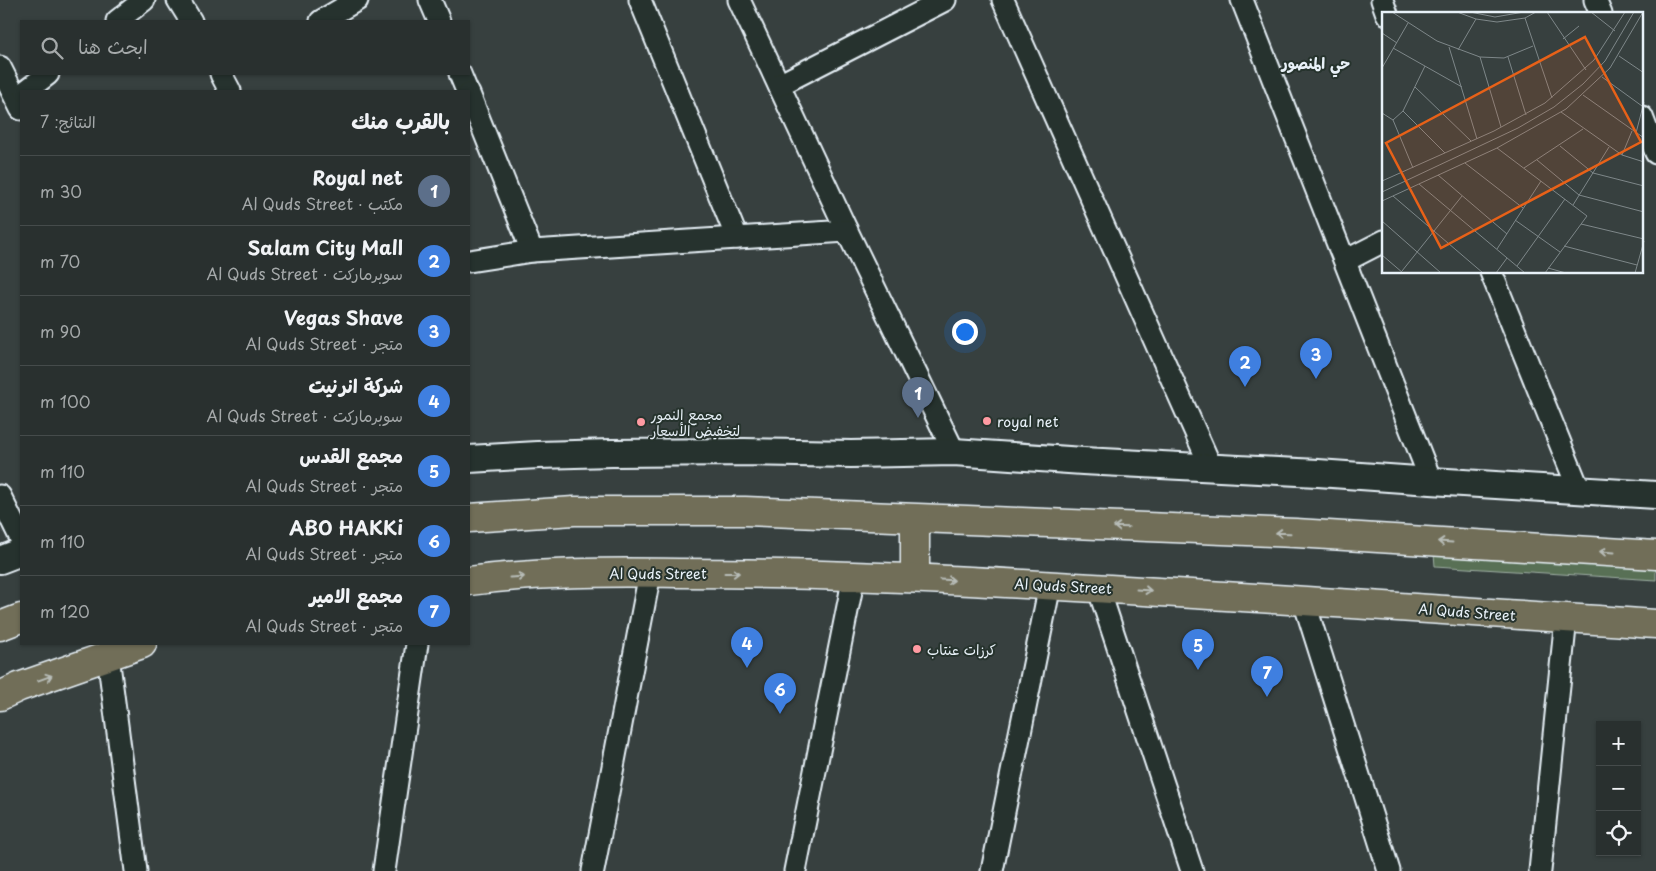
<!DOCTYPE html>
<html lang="ar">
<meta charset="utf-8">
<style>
:root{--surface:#29302f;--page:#353c3b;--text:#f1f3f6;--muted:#a5a9aa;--line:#454b4b;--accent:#ff9aa2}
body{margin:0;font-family:"Playpen Sans","Playpen Sans Arabic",sans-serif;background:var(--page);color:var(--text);direction:rtl}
.controls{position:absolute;right:15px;bottom:15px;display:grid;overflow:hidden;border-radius:0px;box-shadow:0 1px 4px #0004}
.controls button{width:45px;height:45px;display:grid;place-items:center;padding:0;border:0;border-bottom:1px solid var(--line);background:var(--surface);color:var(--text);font:25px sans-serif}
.you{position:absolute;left:964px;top:331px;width:18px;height:18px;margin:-12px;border:4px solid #fff;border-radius:50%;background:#1a73e8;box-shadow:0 0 0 8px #1a73e833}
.badge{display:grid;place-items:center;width:32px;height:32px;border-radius:50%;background:var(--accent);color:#fff;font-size:16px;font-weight:700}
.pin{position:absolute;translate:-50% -41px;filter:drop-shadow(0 1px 2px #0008)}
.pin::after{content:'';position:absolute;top:26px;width:18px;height:15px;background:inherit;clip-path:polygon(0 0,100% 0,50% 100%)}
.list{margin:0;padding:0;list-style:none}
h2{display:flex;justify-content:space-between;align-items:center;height:65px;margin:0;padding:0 20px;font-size:21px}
h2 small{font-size:16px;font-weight:400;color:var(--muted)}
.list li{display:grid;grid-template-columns:32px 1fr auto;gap:15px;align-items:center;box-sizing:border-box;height:70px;padding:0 20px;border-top:1px solid var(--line)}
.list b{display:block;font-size:19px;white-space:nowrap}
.list p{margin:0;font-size:16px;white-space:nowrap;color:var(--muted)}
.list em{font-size:16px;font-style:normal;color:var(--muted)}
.icon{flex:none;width:28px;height:28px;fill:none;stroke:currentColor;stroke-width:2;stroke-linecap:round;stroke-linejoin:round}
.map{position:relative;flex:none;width:1656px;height:871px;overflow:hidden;direction:ltr}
.search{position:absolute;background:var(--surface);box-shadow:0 1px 4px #0004;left:20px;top:20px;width:450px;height:55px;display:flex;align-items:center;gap:12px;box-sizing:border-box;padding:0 18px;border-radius:0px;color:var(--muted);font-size:19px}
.panel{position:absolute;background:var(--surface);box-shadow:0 1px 4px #0004;left:20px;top:90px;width:450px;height:555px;border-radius:0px;direction:rtl}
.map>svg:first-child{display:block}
.green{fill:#586f54;stroke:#a0b0a6}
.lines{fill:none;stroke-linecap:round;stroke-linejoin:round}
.minor-casing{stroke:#e8f1f8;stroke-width:25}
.tertiary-casing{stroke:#e8f1f8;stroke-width:30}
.primary-casing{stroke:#e8f1f8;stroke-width:31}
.minor{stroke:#26332d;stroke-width:21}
.tertiary{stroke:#26332d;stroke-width:26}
.primary{stroke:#716e59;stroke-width:28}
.oneway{stroke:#b8bdb8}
.poi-dot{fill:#ff9aa2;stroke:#26332d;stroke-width:2}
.labels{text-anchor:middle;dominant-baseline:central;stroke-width:4;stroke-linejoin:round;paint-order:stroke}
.poi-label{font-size:14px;fill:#e8f1f8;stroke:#26332d;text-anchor:start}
.street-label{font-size:14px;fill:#e8f1f8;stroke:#26332d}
.neighbourhood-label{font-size:15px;font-weight:bold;fill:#e8f1f8;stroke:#26332d}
.inset-road{fill:none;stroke:#7e8789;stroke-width:1}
.view{fill:#e86118;fill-opacity:0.15;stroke:#e86118;stroke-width:2.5}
.inset-edge{fill:none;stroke:#e8f1f8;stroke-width:2.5}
</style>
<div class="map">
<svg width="1656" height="871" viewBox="0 0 1656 871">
<rect width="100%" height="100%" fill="#37403f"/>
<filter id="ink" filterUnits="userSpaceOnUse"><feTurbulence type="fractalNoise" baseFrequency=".02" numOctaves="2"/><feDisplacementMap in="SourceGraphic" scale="10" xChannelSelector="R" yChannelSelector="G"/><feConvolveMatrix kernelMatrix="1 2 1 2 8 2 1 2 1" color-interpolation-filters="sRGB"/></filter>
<g filter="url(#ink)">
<path class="green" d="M1434,554L1656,566V580L1435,566Z"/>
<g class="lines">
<defs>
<g id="minor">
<path d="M178,0L191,21"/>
<path d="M430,0L439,21"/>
<path d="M640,0L737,238"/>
<path d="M739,0L847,231L954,452"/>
<path d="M1003,0L1211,467"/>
<path d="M1242,0L1431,481"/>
<path d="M1382,0L1387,14"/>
<path d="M1595,0L1601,14"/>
<path d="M117,21L144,0"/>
<path d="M321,21L357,0"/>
<path d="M0,67L21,109"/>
<path d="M221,74L230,91"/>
<path d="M460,74L467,91"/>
<path d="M779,85L945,0"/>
<path d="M26,91L48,74"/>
<path d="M469,94L532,251"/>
<path d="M1642,117L1656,153"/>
<path d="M469,261L532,251L847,231"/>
<path d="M1345,261L1384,241"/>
<path d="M1491,272L1579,490"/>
<path d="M0,496L21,539"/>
<path d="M1098,587L1192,871"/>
<path d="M1304,601L1389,871"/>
<path d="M108,656L136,871"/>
<path d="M384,871L417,644"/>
<path d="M593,871L650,573"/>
<path d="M795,871L854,576"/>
<path d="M992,871L1050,585"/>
<path d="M1540,871L1566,618"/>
</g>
<g id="tertiary">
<path d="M469,459L538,455L612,453L744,452L851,454L954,452L1083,461L1318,473L1431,481L1656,495"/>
<path d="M0,560L21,552"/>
</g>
<g id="primary">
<path d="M469,518L574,511H745L1296,533L1656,555"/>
<path d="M915,519V578"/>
<path d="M469,581C537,572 608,572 678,573C775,573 873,576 970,581C1199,593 1427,609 1656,624"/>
<path d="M0,626L21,618"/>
<path d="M0,696L19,687L142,644"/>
</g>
</defs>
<use href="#minor" class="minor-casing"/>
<use href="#tertiary" class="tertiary-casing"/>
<use href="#primary" class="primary-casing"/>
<use href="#minor" class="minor"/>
<use href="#tertiary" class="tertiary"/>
<use href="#primary" class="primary"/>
</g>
<defs><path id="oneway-shaft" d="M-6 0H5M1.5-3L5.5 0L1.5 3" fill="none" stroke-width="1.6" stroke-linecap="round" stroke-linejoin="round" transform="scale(1.25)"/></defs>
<g class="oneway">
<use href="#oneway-shaft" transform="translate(1121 527) rotate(-178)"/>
<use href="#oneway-shaft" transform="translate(1283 533) rotate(-178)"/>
<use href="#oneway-shaft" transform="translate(1445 542) rotate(-176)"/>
<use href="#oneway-shaft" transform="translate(1607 552) rotate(-176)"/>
<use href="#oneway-shaft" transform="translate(732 573)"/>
<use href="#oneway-shaft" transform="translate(517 577) rotate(-3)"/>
<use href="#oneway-shaft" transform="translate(947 580) rotate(3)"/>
<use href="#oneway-shaft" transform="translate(1144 590) rotate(4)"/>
<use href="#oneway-shaft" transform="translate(45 678) rotate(-20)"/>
</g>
</g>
<g class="poi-dot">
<circle cx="987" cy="421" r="5"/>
<circle cx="641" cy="422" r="5"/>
<circle cx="917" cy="649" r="5"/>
</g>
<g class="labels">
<g class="poi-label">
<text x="651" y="414">مجمع النمور<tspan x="651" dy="16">لتخفيض الأسعار</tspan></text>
<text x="997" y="421">royal net</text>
<text x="927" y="649">كرزات عنتاب</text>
</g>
<g class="street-label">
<text x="658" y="573">Al Quds Street</text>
<text transform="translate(1063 586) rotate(3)">Al Quds Street</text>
<text transform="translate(1467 612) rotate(4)">Al Quds Street</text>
</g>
<g class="neighbourhood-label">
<text x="1316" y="62">حي المنصور</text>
</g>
</g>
<g transform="translate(1382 12)">
<rect width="261" height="261" fill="#37403f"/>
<path class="inset-road" d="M10,0L55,29L98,45L122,46L151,34M75,0L94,7L115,10L143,6L154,0M88,0L113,5L142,0M165,0L204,58M209,0L233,19M143,6L170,86M0,21L15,31M181,27L197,14M67,35L95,127M11,36L80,75M76,38L94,7M237,44L262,61M98,45L119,115M126,45L144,103M0,56L26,11M220,65L260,94M33,75L89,129M201,83L262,126M21,99L63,141M179,100L240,143L262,150M0,101L11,108L31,156M11,108L21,99L43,54M254,121L262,90M178,134L211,161L262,174M115,136L205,204L163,261M240,143L250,119M155,148L197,183L262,200M83,151L141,196M142,156L201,117M56,163L125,222M0,169L112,119L163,91L212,48L243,0M37,172L143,261M0,180L136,116L172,95L201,72L223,49L252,0M11,184L101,261M0,189L115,136L184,97L228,56L261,0M191,193L227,135M133,208L178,240M0,209L59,261M199,212L262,227M182,234L255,253M115,237L159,169M0,243L21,261M135,254L183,187M166,256L184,261M20,259L80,184M114,261L125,246M253,261L262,229"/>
<path class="view" d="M203,25L259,130L59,236L4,131Z"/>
<rect width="261" height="261" class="inset-edge"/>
</g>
</svg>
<div class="controls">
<button>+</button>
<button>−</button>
<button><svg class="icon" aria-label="locate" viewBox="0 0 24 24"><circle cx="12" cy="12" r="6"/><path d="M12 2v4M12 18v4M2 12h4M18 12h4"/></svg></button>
</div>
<div class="you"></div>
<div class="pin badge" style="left:918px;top:418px;background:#5c6f8a">1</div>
<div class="pin badge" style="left:1245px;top:387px;background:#3f7fe0">2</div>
<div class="pin badge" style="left:1316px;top:379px;background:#3f7fe0">3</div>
<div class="pin badge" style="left:747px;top:668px;background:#3f7fe0">4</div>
<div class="pin badge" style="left:1198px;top:670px;background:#3f7fe0">5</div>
<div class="pin badge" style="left:780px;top:714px;background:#3f7fe0">6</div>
<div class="pin badge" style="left:1267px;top:697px;background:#3f7fe0">7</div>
<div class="search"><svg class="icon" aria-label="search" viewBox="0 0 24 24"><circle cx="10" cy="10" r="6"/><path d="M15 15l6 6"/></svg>ابحث هنا</div>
<section class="panel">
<h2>بالقرب منك<small>النتائج: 7</small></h2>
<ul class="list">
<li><span class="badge" style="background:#5c6f8a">1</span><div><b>Royal net</b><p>مكتب · Al Quds Street</p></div><em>30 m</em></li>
<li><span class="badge" style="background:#3f7fe0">2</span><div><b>Salam City Mall</b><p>سوبرماركت · Al Quds Street</p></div><em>70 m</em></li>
<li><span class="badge" style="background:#3f7fe0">3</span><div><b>Vegas Shave</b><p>متجر · Al Quds Street</p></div><em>90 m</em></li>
<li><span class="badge" style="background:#3f7fe0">4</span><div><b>شركة انرنيت</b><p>سوبرماركت · Al Quds Street</p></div><em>100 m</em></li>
<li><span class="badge" style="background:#3f7fe0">5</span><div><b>مجمع القدس</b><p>متجر · Al Quds Street</p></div><em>110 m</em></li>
<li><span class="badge" style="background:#3f7fe0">6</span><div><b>ABO HAKKi</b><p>متجر · Al Quds Street</p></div><em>110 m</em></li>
<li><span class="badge" style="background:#3f7fe0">7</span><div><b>مجمع الامير</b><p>متجر · Al Quds Street</p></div><em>120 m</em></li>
</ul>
</section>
</div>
